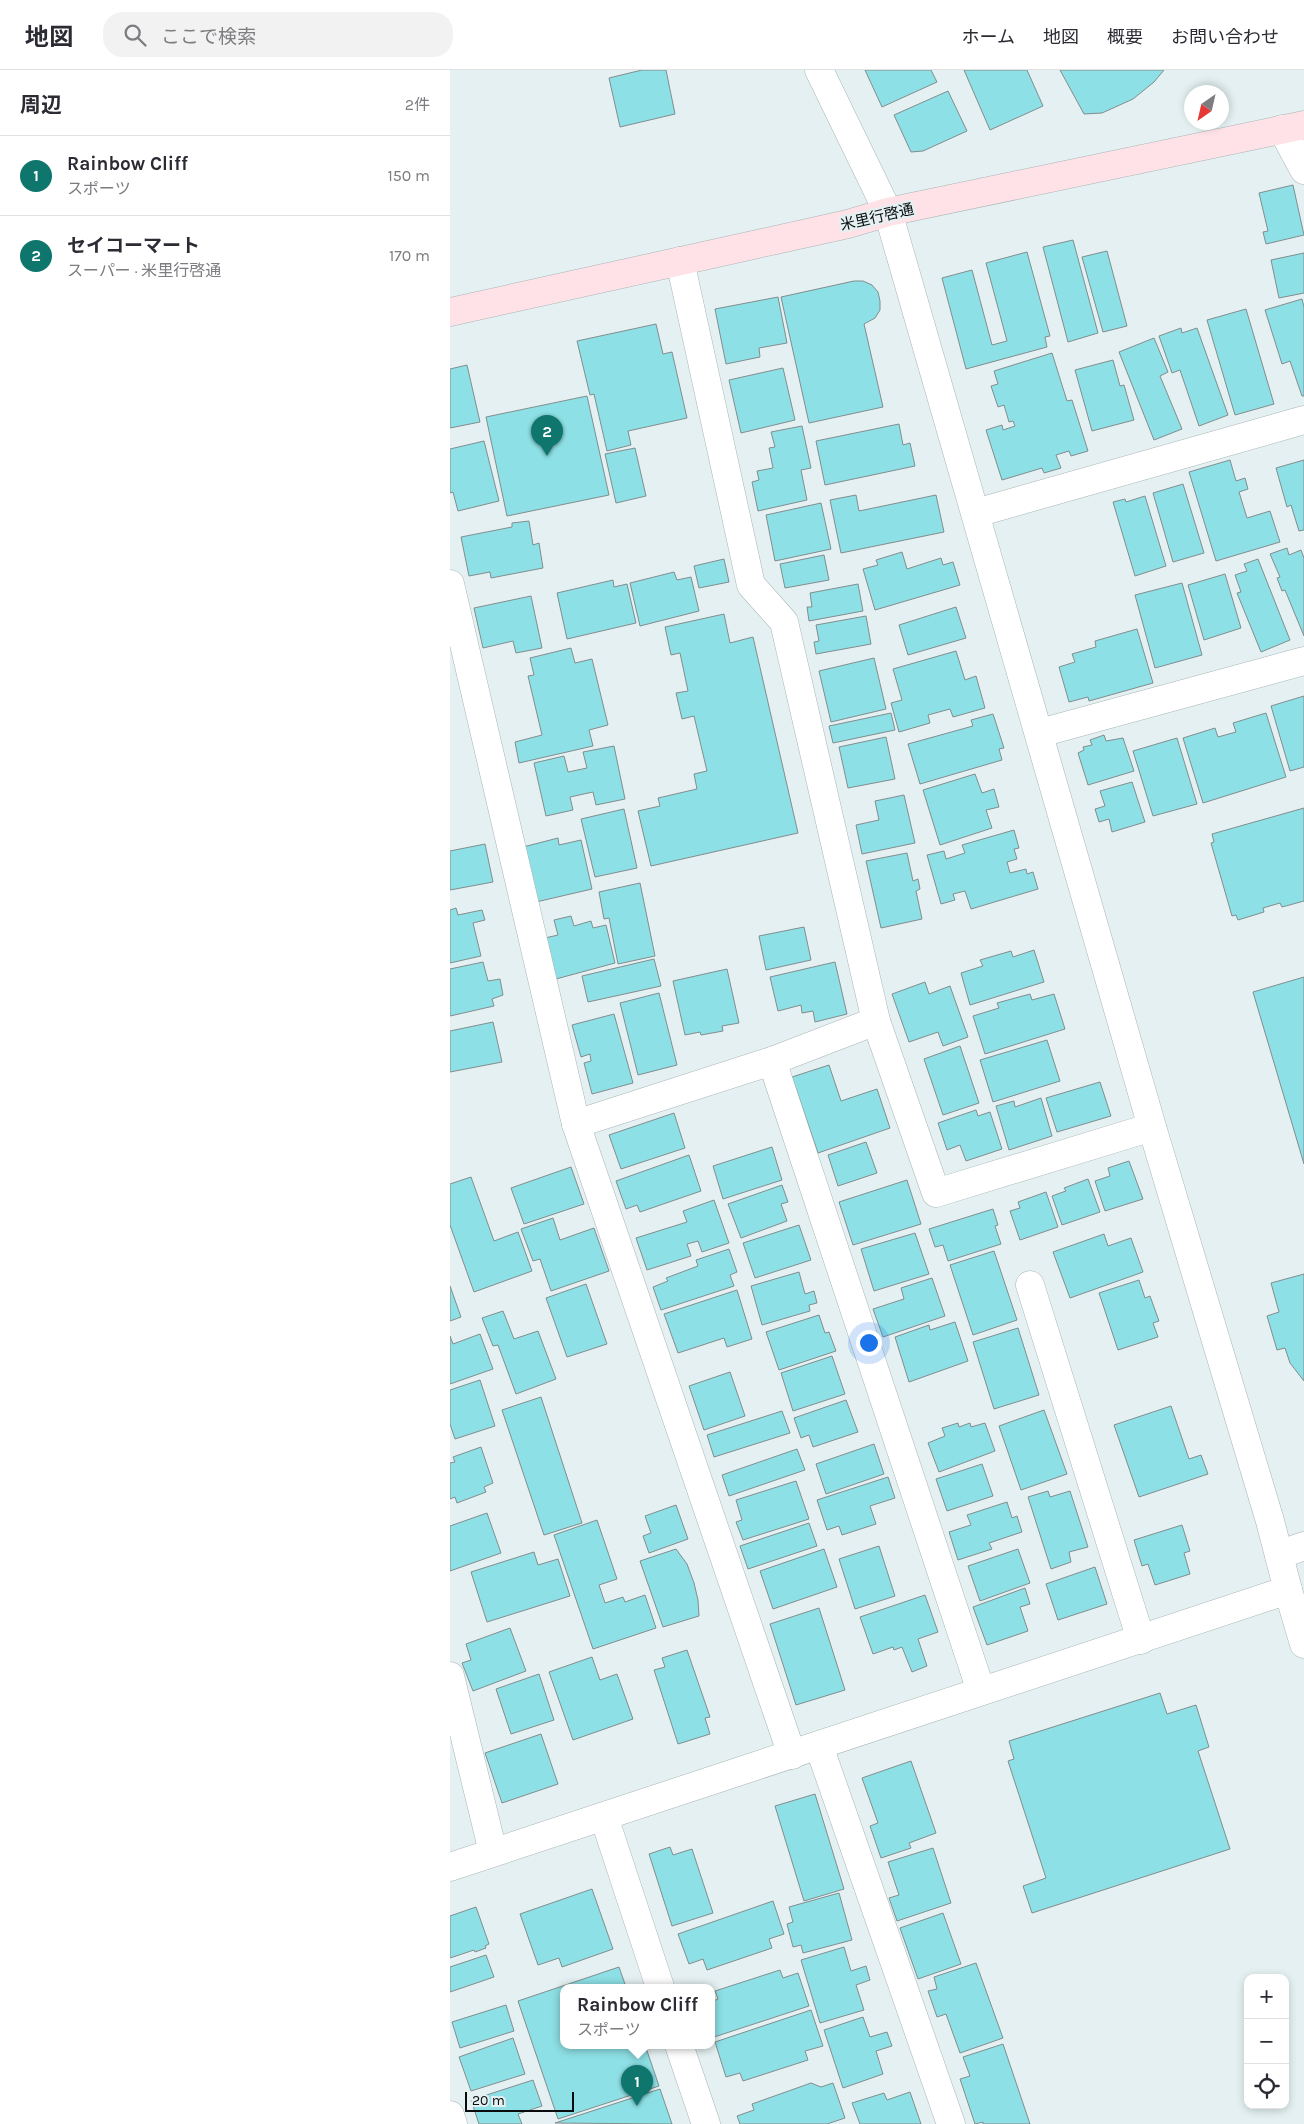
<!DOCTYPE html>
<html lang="ja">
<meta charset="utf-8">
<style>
:root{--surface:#fff;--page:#f2f2f3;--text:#2b2b33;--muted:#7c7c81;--line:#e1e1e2;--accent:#0f766e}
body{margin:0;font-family:Karla,"Noto Sans JP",sans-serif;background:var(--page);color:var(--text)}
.controls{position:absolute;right:15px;bottom:15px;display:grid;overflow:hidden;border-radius:10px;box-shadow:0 2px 8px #0003}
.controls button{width:45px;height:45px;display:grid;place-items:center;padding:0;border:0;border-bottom:1px solid var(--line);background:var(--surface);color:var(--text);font:25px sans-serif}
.compass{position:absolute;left:734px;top:15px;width:45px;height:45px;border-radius:50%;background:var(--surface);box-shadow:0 2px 8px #0003;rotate:214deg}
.scale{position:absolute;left:15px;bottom:12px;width:109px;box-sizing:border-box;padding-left:5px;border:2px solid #080c0d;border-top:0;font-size:14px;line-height:18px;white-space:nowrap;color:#080c0d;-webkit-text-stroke:4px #e4f0f1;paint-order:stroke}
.you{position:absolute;left:418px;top:1272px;width:18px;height:18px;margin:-12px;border:4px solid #fff;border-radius:50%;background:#1a73e8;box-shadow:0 0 0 8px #1a73e833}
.badge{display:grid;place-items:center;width:32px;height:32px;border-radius:50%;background:var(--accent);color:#fff;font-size:16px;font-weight:700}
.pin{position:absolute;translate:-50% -41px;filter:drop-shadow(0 1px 2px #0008)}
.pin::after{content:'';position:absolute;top:26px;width:18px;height:15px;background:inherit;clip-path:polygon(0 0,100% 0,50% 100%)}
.popup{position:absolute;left:110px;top:1914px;width:155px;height:65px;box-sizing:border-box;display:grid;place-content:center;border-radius:10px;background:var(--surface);filter:drop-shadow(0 1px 4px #0005);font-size:16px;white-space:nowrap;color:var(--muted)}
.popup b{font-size:19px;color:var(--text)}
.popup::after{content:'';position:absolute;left:50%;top:100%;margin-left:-10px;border:10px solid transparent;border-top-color:var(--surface)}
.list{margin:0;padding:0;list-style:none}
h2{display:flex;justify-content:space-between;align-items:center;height:65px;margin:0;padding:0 20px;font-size:21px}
h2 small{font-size:16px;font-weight:400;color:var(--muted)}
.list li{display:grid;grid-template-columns:32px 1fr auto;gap:15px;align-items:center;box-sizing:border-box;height:80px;padding:0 20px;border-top:1px solid var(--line)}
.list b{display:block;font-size:19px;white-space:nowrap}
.list p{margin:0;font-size:16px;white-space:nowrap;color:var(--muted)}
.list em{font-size:16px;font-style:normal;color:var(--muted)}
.icon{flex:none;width:28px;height:28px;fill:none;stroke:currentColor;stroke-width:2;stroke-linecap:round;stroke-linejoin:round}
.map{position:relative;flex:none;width:854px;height:2054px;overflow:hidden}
header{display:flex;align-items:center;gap:30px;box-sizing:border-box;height:70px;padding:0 25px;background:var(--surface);border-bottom:1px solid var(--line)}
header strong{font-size:24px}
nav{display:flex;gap:28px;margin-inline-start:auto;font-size:18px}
.search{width:350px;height:45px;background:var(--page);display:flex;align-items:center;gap:12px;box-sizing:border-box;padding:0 18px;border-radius:20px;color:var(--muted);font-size:19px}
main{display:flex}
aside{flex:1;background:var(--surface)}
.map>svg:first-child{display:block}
.building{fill:#8de0e5;stroke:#828d8e}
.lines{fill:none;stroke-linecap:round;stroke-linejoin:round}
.street-casing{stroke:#a9b5b6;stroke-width:29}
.secondary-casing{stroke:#a9b5b6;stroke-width:29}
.street{stroke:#fff;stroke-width:28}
.secondary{stroke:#fee2e7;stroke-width:28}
.labels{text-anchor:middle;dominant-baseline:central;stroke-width:4.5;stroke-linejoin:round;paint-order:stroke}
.street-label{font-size:15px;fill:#080c0d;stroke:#e4f0f1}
</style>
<header>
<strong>地図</strong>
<div class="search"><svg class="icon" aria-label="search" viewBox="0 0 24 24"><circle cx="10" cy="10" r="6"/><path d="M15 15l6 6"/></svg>ここで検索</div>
<nav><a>ホーム</a><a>地図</a><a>概要</a><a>お問い合わせ</a></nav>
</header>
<main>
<aside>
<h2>周辺<small>2件</small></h2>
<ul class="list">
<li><span class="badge">1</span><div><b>Rainbow Cliff</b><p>スポーツ</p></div><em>150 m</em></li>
<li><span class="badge">2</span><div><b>セイコーマート</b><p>スーパー · 米里行啓通</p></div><em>170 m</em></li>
</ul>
</aside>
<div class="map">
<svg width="854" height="2054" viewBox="0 0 854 2054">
<rect width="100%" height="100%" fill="#e4f0f1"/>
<g class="building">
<path d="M192,0H216L225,44L170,57L159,8Z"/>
<path d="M415,0H481L487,12L432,37Z"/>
<path d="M514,0H577L593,36L540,60Z"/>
<path d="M610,0H714L704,12L683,29L652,43L634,44Z"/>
<path d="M498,21L517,61L473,81L461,82L444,45Z"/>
<path d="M843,115L854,165L816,174L813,162L818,161L809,123Z"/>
<path d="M623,170L648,263L618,272L593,177Z"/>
<path d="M657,181L677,256L653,262L632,187Z"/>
<path d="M577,182L600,266L595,267L597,277L516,299L492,208L522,200L542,275L557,271L536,193Z"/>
<path d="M854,183V223L829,228L821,190Z"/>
<path d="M404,211H413L422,215L428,222L430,231V240L425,248L414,254L433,337L359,353L331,227Z"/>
<path d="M328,227L337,273L309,278L310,287L276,294L265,239Z"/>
<path d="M852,229L854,237V326H852L840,291L832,294L815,240Z"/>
<path d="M796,239L824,334L785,345L757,250Z"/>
<path d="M206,254L213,284L222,282L237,348L178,361L181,375L157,381L144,324L140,325L127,271Z"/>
<path d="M731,258L732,263L747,258L778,345L749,356L730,300L722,303L709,266Z"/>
<path d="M704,268L718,302L710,306L732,359L704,370L669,282Z"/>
<path d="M602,283L617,331L622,330L638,381L621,386L619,381L606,385L611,398L594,403L592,398L552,410L536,360L552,355L553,360L565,356L563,351L559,352L554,335L548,337L541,316L548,314L544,301Z"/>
<path d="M663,290L670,316L674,315L684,350L642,361L625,300Z"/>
<path d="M17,295L30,352L0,358V299Z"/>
<path d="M333,298L345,350L291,363L279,310Z"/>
<path d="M137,326L159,425L57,446L36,347Z"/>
<path d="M449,354L453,375L460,373L465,396L375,415L366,371Z"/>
<path d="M352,356L361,398L351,400L357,430L308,441L302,412L309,410L307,401L323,398L319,378L325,377L321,362Z"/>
<path d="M34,371L49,431L8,441L3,422L0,423V379Z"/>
<path d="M185,378L196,426L166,433L155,384Z"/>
<path d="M780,390L786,411L795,408L798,419L789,422L797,448L820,441L830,472L766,491L739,402Z"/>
<path d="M854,390V460L849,461L841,435L837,437L826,398Z"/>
<path d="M733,414L754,483L723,492L703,423Z"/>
<path d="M406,425L409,441L486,425L494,462L391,483L380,430Z"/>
<path d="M695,426L716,496L685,506L663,432L675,429L676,432Z"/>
<path d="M371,433L381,479L325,491L316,445Z"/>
<path d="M79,451L83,475L89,473L93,498L41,508L40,502L19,506L11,467L62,457V453Z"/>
<path d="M837,478L839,485L851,480L854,488V566L835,520L832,521L827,508L830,507L820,484Z"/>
<path d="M452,482L457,499L491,488L493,495L503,492L510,515L425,540L413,499L428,495L426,490Z"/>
<path d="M374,485L379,510L335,518L330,494Z"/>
<path d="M274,489L279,512L249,518L244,496Z"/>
<path d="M808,489L840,570L811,582L787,523L791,522L785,505L797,501L794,494Z"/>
<path d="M224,502L227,510L241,507L249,541L190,556L180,513Z"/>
<path d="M775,504L791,558L754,570L738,515Z"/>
<path d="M163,510L164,517L177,514L186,553L117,569L107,523Z"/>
<path d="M732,513L752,585L705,598L685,525Z"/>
<path d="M408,514L413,541L359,551L357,537H362L360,523Z"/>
<path d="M81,526L92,578L66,583L63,571L33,578L24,538Z"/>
<path d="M506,537L516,568L458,585L449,555Z"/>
<path d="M274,544L280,573L303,567L348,763L201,796L188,741L210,736L208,728L247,719L244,704L257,701L244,646L232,649L226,623L238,621L230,583L221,585L215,557Z"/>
<path d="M416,546L421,574L366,584L364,572L369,571L366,555Z"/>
<path d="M687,559L703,613L639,631L638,627L619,632L609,597L625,592L622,584L646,577L645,571Z"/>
<path d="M121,578L125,593L142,589L158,655L139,660L143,676L69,693L65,672L92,665L78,606L84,605L80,588Z"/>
<path d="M506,581L515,610L526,606L535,638L503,647L500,639L478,645L480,653L449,662L441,633L452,630L443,599Z"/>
<path d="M424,588L436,639L381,652L369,601Z"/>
<path d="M854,626V697L840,701L821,636Z"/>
<path d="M441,643L445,660L383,673L379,656Z"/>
<path d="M816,643L836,707L753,733L733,668L765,658L768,667L786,662L783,653Z"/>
<path d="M543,644L554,678L549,679L552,690L470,714L458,674L523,656L521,650Z"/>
<path d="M654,665L656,671L673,668L684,701L638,715L628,683L634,680L633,677L642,675L640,670Z"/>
<path d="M436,667L445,709L398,718L389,677Z"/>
<path d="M727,668L747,734L703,746L683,681Z"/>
<path d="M164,676L175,729L146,735L143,722L120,727L123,740L96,746L84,693L114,686L118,702L137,698L133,682Z"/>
<path d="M525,704L532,723L544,719L549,737L536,740L542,758L490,775L473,720Z"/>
<path d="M682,712L695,752L662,762L659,749L649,752L645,739L655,736L650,721Z"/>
<path d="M454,725L465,773L412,784L406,755L429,750L425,731Z"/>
<path d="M854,738V831L832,837L830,833L813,838L814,842L788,850L786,845L782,846L761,773L764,772L762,764Z"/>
<path d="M174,739L187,798L145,807L131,749Z"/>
<path d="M564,760L569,778L564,779L567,789L557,792L560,803L576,799L577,804L583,802L588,819L521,839L515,821L503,824L505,830L491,834L477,785L494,781L496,789L515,783L512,775Z"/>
<path d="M108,768L109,775L131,770L142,819L86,832L73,777Z"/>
<path d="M35,774L43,812L0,820V781Z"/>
<path d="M457,783L463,811L468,809L470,819L466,821L472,849L431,858L416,791Z"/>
<path d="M190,813L205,886L168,894L159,848L154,849L149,822Z"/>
<path d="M6,838L8,845L32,840L35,850L23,853L31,886L0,893V840Z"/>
<path d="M121,846L124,856L141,851L143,858L156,855L165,893L106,909L95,868L108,865L104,850Z"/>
<path d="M354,857L361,890L316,900L309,866Z"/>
<path d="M584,880L594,912L520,935L511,903L533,896L530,890L561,881L563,887Z"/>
<path d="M204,889L211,916L138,932L132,906Z"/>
<path d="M33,892L38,911L50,909L53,925L42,929L44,936L0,946V899Z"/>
<path d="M385,892L397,944L365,952L363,941L352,943L351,935L328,941L320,907Z"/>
<path d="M277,899L289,953L272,956L273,961L251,965L250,962L235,965L223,911Z"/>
<path d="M854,907V1094L803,922Z"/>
<path d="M475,912L479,924L500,916L518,967L493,976L488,962L459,972L442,924Z"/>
<path d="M209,923L227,995L188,1005L170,933Z"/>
<path d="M580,924L582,930L604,924L615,959L535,984L523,946L549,938L547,933Z"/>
<path d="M164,944L183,1013L142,1024L134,993L141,991L140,984L131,987L122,955Z"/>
<path d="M43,952L52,992L0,1002V961Z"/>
<path d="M597,970L610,1011L543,1032L530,990Z"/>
<path d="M510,976L529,1033L493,1045L474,989Z"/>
<path d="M379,995L391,1031L427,1019L440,1058L368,1083L342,1007Z"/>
<path d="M650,1012L661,1046L607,1062L596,1028Z"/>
<path d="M591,1028L602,1066L559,1080L546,1036L564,1031L565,1037Z"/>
<path d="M526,1040L528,1046L540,1042L552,1079L516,1091L510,1075L497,1080L488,1053Z"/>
<path d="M224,1043L235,1078L171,1099L159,1065Z"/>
<path d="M416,1072L427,1103L388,1116L378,1085Z"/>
<path d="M322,1077L332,1110L273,1129L263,1096Z"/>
<path d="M239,1085L251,1121L190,1142L187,1135L176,1139L166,1111Z"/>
<path d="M679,1091L693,1129L655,1141L645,1111L660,1106L658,1098Z"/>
<path d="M121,1097L134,1134L74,1154L61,1118Z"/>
<path d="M21,1107L44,1171L68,1162L82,1201L24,1222L0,1155V1114Z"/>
<path d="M638,1109L650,1142L612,1155L602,1126L616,1121L614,1118Z"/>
<path d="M457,1110L471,1154L403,1175L389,1132Z"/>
<path d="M332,1115L338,1132L331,1134L337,1151L291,1168L278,1134Z"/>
<path d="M596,1122L608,1157L570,1170L560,1141L570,1138L568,1132Z"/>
<path d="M264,1130L279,1173L252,1182L248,1171L237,1174L241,1186L197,1200L186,1168L237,1152L233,1141Z"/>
<path d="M543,1139L548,1155L545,1156L551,1174L498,1191L493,1175L485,1177L479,1159Z"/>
<path d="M103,1148L110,1170L144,1158L159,1201L101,1221L90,1189L83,1191L71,1159Z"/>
<path d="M349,1155L361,1190L305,1208L293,1173Z"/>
<path d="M465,1163L479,1204L424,1221L411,1179Z"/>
<path d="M654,1164L658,1176L681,1168L693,1202L620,1228L603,1182Z"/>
<path d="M279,1179L287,1202L280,1205L284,1216L211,1240L203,1217L218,1211L216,1208L248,1196L246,1190Z"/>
<path d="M544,1181L567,1250L523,1265L500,1195Z"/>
<path d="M349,1202L355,1224L364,1221L367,1233L359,1235L360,1241L312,1255L301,1216Z"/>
<path d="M854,1204V1311L840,1293L835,1278L827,1280L817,1246L829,1242L821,1213Z"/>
<path d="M482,1208L495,1246L433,1267L423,1239L454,1229L451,1218Z"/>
<path d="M689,1210L695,1228L700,1226L709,1251L703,1253L708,1267L668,1280L649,1223Z"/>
<path d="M136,1214L157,1274L117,1287L96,1228Z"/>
<path d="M0,1216L11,1247L0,1251Z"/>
<path d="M287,1220L302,1269L277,1277L274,1268L228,1283L214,1244Z"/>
<path d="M53,1241L64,1269L88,1261L106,1309L66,1324L48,1275L43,1276L32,1248Z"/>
<path d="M369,1245L375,1263L379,1262L386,1281L329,1300L316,1262Z"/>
<path d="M505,1252L518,1291L459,1312L445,1267L479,1255L480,1260Z"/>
<path d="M568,1258L589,1325L544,1339L523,1272Z"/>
<path d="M30,1264L43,1299L0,1314V1266L3,1274Z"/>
<path d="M382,1286L395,1324L343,1341L331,1303Z"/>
<path d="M280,1302L295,1346L254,1360L239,1316Z"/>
<path d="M30,1310L45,1356L5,1369L0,1354V1320Z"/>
<path d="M91,1327L132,1453L94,1465L52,1340Z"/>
<path d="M396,1330L408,1362L363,1377L359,1365L351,1368L344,1348Z"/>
<path d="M721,1336L739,1389L751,1385L758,1404L689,1427L664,1355Z"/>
<path d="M594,1340L617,1404L571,1420L549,1356Z"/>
<path d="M332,1341L340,1363L264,1387L257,1365Z"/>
<path d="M508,1353L509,1357L520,1353L521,1357L535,1353L545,1381L489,1402L478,1373L495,1366L492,1358Z"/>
<path d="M424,1374L434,1404L376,1424L366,1394Z"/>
<path d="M31,1377L43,1413L34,1417L36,1422L7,1433L5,1427L0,1429V1393L5,1392L3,1387Z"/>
<path d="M347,1379L355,1400L279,1426L272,1405Z"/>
<path d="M532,1394L543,1426L497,1441L486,1409Z"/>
<path d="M438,1407L445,1428L420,1436L426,1454L392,1465L389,1456L377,1460L367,1430Z"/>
<path d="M346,1411L359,1449L293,1470L286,1452L292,1450L286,1430Z"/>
<path d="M598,1421L600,1427L620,1421L638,1477L619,1482L621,1492L601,1499L578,1427Z"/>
<path d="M557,1432L562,1448L567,1446L572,1462L539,1473L542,1479L508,1490L499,1462L521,1455L517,1445Z"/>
<path d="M226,1435L238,1469L199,1483L193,1466L201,1463L195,1446Z"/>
<path d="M37,1443L51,1483L0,1501V1456Z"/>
<path d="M147,1450L167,1509L149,1515L155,1533L173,1527L175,1532L195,1525L206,1558L143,1579L104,1465Z"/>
<path d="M359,1453L367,1476L298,1499L290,1476Z"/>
<path d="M732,1455L740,1481L734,1483L740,1504L705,1515L698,1494L692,1496L684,1470Z"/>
<path d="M429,1476L445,1526L405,1539L389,1489Z"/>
<path d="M226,1479L237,1494L244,1513L248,1530L249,1546L213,1557L190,1491Z"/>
<path d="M374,1479L387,1517L323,1539L310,1501Z"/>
<path d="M568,1479L580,1513L530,1531L518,1496Z"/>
<path d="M84,1482L88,1495L108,1489L120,1526L37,1552L21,1502Z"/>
<path d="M645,1497L657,1534L608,1550L596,1514Z"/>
<path d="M575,1518L580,1534L570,1537L578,1561L537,1575L523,1537Z"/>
<path d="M475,1525L488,1562L468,1569L477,1596L462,1602L452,1577L444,1580L443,1577L423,1584L410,1547Z"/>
<path d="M369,1538L395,1620L346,1635L320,1554Z"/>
<path d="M60,1558L76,1601L23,1621L12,1593L21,1590L16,1574Z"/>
<path d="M237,1580L260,1647L255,1648L260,1664L228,1674L204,1600L215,1597L212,1588Z"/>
<path d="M142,1587L150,1610L167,1604L183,1649L123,1670L99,1602Z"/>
<path d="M89,1604L104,1650L61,1664L46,1619Z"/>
<path d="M710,1623L717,1644L746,1635L759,1677L748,1681L780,1779L582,1843L573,1816L596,1808L558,1691L564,1689L559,1671Z"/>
<path d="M91,1664L108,1714L52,1733L35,1683Z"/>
<path d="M461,1691L486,1763L459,1773L461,1778L431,1788L420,1756L428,1753L412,1708Z"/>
<path d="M365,1724L394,1819L354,1831L325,1736Z"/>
<path d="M220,1777L223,1785L242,1779L263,1843L222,1856L199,1784Z"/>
<path d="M483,1778L501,1833L447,1851L439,1828L449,1825L438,1792Z"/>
<path d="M142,1819L163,1879L112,1897L109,1888L88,1895L70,1844Z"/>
<path d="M389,1823L402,1870L353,1883L351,1875L343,1877L337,1854L343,1852L339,1837Z"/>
<path d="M323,1831L334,1864L319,1869L322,1878L257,1900L253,1889L239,1894L228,1864Z"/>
<path d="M26,1837L39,1874L35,1876L36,1878L25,1882L24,1880L0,1888V1846Z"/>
<path d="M493,1843L511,1894L468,1909L450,1858Z"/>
<path d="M394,1877L401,1901L416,1896L420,1910L406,1915L414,1940L370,1953L351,1890Z"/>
<path d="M36,1885L44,1907L0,1922V1897Z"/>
<path d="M526,1893L553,1968L510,1983L496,1944L487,1947L478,1921L487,1919L484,1907Z"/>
<path d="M169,1897L176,1917H113V1975H195L209,2016L108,2049L68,1931Z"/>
<path d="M330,1900L333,1908L348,1903L359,1936L261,1968V1932L268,1929L265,1921Z"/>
<path d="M56,1935L64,1961L10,1978L2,1952Z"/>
<path d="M361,1940L373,1976L355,1981L358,1990L293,2011L290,2003L276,2007L265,1972Z"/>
<path d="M413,1947L420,1967L437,1962L442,1976L426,1981L433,2004L393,2018L374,1960Z"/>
<path d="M63,1968L75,2004L21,2021L9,1987Z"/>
<path d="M553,1974L580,2054H533V2052L525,2054L510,2009L520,2006L513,1987Z"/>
<path d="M83,2010L92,2036L68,2044L72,2054H29L21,2030Z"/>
<path d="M361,2013L371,2017L383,2013L395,2048L377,2054H290L287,2046L304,2040L302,2034Z"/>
<path d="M210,2019L222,2054L105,2053Z"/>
<path d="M460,2022L471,2054H410L402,2033L434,2023L437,2030Z"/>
</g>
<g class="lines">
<defs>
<g id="street">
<path d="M369,0L438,142L702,1057L820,1451L838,1520"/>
<path d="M832,59L854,100"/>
<path d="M230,191L301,515L334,552L426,951L486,1123L702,1057"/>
<path d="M526,443L854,350"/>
<path d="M0,514L126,1054L342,1685"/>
<path d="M590,663L854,591"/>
<path d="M322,991L531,1621"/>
<path d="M126,1054L322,991L426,951"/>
<path d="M580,1215L691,1570"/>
<path d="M829,1485L854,1476"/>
<path d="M0,1606L43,1782"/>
<path d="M369,1676L501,2054"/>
<path d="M154,1747L210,1917"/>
<path d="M0,1797L838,1520L854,1574"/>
<path d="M229,1975L256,2054"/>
<path d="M0,2045L3,2054"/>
</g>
<path id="secondary" d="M0,242L398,154L438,142L854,55"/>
</defs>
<use href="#street" class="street-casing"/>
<use href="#secondary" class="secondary-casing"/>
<use href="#street" class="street"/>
<use href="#secondary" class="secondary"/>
</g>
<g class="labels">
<g class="street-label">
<text transform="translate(427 147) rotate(-13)">米里行啓通</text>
</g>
</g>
</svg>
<div class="controls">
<button>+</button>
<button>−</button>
<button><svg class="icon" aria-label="locate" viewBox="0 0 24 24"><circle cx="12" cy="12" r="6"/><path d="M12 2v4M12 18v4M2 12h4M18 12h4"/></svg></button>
</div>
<svg class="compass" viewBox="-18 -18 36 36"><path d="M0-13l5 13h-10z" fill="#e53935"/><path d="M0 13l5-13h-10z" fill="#7c7c81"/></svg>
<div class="scale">20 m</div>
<div class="you"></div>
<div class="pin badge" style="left:187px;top:2036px">1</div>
<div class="popup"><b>Rainbow Cliff</b>スポーツ</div>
<div class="pin badge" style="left:97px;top:386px">2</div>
</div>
</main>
